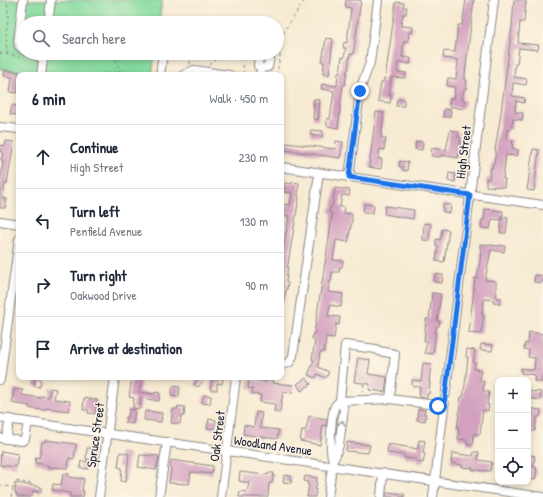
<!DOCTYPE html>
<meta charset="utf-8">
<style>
:root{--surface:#fff;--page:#f2f2f3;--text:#1f2937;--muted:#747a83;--line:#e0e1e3}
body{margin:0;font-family:"Patrick Hand",sans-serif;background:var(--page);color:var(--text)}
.controls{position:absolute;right:12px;bottom:12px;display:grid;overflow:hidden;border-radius:8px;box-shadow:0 2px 6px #0003}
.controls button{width:36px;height:36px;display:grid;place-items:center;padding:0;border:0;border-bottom:1px solid var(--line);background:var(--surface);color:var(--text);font:20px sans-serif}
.stop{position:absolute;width:12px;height:12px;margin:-9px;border:3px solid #1a73e8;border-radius:50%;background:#fff}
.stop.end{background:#1a73e8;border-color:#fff;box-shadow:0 1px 4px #0008}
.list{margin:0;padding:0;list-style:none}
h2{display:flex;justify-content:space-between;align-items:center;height:52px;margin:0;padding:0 16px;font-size:17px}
h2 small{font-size:13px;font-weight:400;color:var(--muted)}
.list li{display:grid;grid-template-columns:26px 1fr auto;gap:12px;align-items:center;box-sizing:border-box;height:64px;padding:0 16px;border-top:1px solid var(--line)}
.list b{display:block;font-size:15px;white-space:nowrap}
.list p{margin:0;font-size:13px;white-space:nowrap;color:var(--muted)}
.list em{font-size:13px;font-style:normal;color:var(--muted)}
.icon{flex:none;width:22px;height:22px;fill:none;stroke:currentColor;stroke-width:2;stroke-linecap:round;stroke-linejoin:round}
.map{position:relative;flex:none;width:543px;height:497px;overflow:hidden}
.search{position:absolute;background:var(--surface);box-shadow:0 2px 6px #0003;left:16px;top:16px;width:268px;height:44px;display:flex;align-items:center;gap:10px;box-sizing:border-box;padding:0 14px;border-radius:22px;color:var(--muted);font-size:15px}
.panel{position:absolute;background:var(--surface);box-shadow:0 2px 6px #0003;left:16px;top:72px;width:268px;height:308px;border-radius:8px}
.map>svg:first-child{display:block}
.green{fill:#83da9e;stroke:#527e6c}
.building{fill:#d3a1bf}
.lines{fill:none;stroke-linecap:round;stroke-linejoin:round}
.minor-casing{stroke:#8c8686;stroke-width:10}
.path{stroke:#8c8686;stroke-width:1;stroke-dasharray:3 3;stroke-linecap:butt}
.minor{stroke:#fff;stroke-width:8}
.oneway{stroke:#9c9ca7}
.route{stroke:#1a73e8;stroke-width:5}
.labels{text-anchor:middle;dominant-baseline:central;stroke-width:3;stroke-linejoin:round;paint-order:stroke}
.street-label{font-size:13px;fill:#22223b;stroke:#fcf5e5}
</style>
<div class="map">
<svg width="543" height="497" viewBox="0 0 543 497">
<rect width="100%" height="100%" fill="#fcf5e5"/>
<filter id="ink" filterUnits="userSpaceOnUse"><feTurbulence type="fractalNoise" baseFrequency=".025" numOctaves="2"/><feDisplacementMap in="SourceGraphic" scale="8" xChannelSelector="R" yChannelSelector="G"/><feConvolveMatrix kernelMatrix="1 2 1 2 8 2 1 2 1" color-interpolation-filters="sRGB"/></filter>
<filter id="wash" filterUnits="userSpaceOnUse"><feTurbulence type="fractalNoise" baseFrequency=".012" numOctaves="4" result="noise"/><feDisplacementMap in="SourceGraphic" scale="16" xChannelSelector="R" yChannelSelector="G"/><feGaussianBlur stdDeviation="0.9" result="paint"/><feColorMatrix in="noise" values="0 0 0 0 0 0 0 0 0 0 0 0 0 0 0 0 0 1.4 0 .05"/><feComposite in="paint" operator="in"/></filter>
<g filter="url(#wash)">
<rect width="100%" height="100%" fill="#f7ead2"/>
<path class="green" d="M0,0H162L159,23H23V53H155L152,75H49L0,69Z"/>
<g id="blocks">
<g class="building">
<path d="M346,0H361L353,55L350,54L348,70H347L345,85H343L341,100L338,128L327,126V118L330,119L334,91L321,89L322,84L337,86L338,73H340L342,57L344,58L346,48H343L344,42L347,43L351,8L345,7Z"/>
<path d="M466,0H474L465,74V80H467L466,89H464L462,100H465L463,109L449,106L450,98L453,99L455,87L447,86L448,78L456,79L458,60L443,58L444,51L455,52L458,25H462Z"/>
<path d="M514,0H526L524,22H520L518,43L539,45L538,50L519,48L517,64H515L514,77L527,79L526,85L513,83L512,96L525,98L524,103L516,101L515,112L523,113L522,120L513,119L511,130L507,129L506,139L513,140L512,148L518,150L517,156L506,155L503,179H505L504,187L486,186V178L489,179L491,167L492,168L493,163H494L496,150H495L500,120L512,27Z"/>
<path d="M396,2L404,3L403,7H407L406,14H403L401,26L413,27L412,33L409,32L408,41H404L402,57L411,58L410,64L398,62L397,72L406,73L405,78L391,77L389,95H391L390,103L378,101L381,82H383L384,78L385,79Z"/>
<path d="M326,38L333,39L329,75L323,74L324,62H322Z"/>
<path d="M5,70L19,72L18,93L10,92L12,77L4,76Z"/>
<path d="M314,99L320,100L318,120L313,119L314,105H313Z"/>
<path d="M397,99H404V106H396Z"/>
<path d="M12,105L19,106L18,115L10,114Z"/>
<path d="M444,109L451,110L450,117H443Z"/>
<path d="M376,112L384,113L381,138H386L384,150L380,149L378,159H382L381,169L369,167Z"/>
<path d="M311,130L323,131L322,137L310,135Z"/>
<path d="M450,130L459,132L458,137L461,138L458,158L441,155L440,157L431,156L432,148L446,150Z"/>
<path d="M6,141L14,142L7,184H5L3,199H7L5,208H0V181L3,161L1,160L3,152H0V145L5,146Z"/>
<path d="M336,141L343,142L340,158L285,150L286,143L335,149Z"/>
<path d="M416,141L423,142L422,150L415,149Z"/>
<path d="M533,149L539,150L534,191L527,190Z"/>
<path d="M400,161L408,162L407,171L402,170L403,167H399Z"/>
<path d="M449,173L456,174L455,182L448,181Z"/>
<path d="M292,182L299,183L298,197H299L288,264L286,282L288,283L287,289H286L284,302L281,301V261L289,216L281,215V204L290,205L292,193L283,192L284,183L292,184Z"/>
<path d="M335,188L350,190L349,196L342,195L340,206L344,207L343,213L352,214V221L348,242L336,240L333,260L343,261L342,267H340L339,272H332L331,281H330L328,292L343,294L341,307L330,305L328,316L340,317L339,325L336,324L334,338L326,337L324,352H320L318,367L329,372L326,378L317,374L316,378L308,375L314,360H312L315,340L312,339L313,333L314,334L330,231L332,213H329L330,207H332Z"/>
<path d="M364,204L374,205L373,213L363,212Z"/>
<path d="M443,204L451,205L450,213L443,212Z"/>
<path d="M385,206L414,210L413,219L384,214Z"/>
<path d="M485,209L503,211L502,220L492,219L490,229L481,228L482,220H484Z"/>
<path d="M502,216L508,217L506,233H500Z"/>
<path d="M424,223L431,224L429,241L423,240Z"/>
<path d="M442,229L449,230L444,262L436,261L438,246H436V239L440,240Z"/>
<path d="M480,244L499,246V245L505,246L504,252L491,250L485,280L496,281V298H501L500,304L493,303L494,300L484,299L482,315H484L481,334L469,333L475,278L477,279L480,262L481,249L480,248Z"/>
<path d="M435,274L443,275L442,283L434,282Z"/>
<path d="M535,275L543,276L542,283L534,282Z"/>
<path d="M432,293L441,294L437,321H440L439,326H437L436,328L433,354L425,353L427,341H424L426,319H429Z"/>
<path d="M529,332L543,334V371L542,382L534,381L535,375L521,373V368L534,370L535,358L528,357L529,350L524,349L525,343L528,344Z"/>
<path d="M481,344L493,345L492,351L480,350Z"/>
<path d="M467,349L475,350L473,362L475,363L474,369L481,370L480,381H484L483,391L489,392L487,405H489L488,411L483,410L480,434H474L473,445H467V440L458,439L459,428H457L461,397H463L465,385L468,357H466Z"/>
<path d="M358,358L370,360L368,374L387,377L385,392L369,390L370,384L354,382Z"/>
<path d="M423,363L431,364L429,382H430L429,394H427V398L419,397L420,387L412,386V380L421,381Z"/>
<path d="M132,377H142L139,392L155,394V392L160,393L159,401L141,398L140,409L133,408L134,398L129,397Z"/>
<path d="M199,377L204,380L198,387L194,384Z"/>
<path d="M212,377H223L222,384L217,383V390H210Z"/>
<path d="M35,378L41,379L40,387L34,386Z"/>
<path d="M306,378L311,384L301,391L297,384Z"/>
<path d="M249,379L266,382V380H273L272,383L293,385L292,393L283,392L280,412H274L275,404L260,402L261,395L252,394L253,389L248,388Z"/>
<path d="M173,386L180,387L179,397L171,396Z"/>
<path d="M50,388L56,389L54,399L70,401L69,411L46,408V410L35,409L29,408L30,406L12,403L14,389L23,390L22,395L41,398V396L49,397Z"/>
<path d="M528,391L541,392L540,400L528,398Z"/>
<path d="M204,395L211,396L210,404L202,403Z"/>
<path d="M84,398L97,400L95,414L88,413L89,410H83Z"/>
<path d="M178,406L185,407L184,416H181L180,424L171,423L173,409H177Z"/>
<path d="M528,408L541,410L540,417H537L535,431H528L529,416H528Z"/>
<path d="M129,409L135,410L133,424L125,423L126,417H128Z"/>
<path d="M418,409L425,410L424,414H426L425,421L417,420Z"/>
<path d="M145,411L162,413L161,422L144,420Z"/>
<path d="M256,412L262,413L260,428L279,430L277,439L243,434L244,425L254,427Z"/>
<path d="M309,416L327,419L326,426L323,425L320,445L300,441L302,430H306Z"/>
<path d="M209,419L216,420L214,429L207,428Z"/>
<path d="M45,440L76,444L74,459L69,458L68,468L47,467L48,465L35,463L36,457L39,458L42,442H45Z"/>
<path d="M419,440L425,441L423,453L425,454L423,463L417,462L416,459L404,458V455L387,453L388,444L418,449Z"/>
<path d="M347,442L370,445L368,453L346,451Z"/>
<path d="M87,448H93L92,460L86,459Z"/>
<path d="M1,451L18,454L16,467L0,465Z"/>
<path d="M120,452L129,454L126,482L121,481L122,468L118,467Z"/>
<path d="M474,452H479L478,460L492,462L490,471L472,470L473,468L462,467V465L451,463L452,453L473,456Z"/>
<path d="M140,455L159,456L156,470L138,467Z"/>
<path d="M529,455L535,456L533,467H536V470H537L535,480L528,479Z"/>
<path d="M171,460L213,466L212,474L191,472L189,484L169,483L171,469L170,468Z"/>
<path d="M81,461L89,462L88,469L80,468Z"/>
<path d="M240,472L265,475V474L268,475L269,473H274L272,483H269L268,497H239L240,491L247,492L249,483L239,481Z"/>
<path d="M63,474H69V477L84,479L82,491H84L83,497H70V493L52,490L53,484L61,485Z"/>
<path d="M284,475L291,476V483L283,482Z"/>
<path d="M305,476L317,478L315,497H307L309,484H307L308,482L304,481Z"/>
<path d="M16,483L41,487V492L33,491L32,496L30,497H17V494L15,493Z"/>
<path d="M387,492L404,494V497H387Z"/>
</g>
</g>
</g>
<g filter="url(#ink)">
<use href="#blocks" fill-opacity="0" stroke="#8c8686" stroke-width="1"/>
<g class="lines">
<defs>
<g id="minor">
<path d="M23,0L18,41L19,46L23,50"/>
<path d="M48,23L51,0"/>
<path d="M31,53L43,59"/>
<path d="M259,53L258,66L261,68L260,75"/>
<path d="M261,68L268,67L271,53"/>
<path d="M41,75L44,53"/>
<path d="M160,75L163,53"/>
<path d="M183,75L194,70L230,75"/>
<path d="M0,127L19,129"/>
<path d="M281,167L543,205"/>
<path d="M349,177L359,100L362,84L370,63L378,0"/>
<path d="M0,221L19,224"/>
<path d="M281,365L289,363L293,356L319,173"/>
<path d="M0,380L19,239"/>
<path d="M390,399L395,354L379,351L376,349L345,345L340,401L390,399L444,406"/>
<path d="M0,418L543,497"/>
<path d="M0,438L22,441L25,439L28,422"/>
<path d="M6,439L10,419"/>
<path d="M99,497L115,377"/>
<path d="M159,497L167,442"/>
<path d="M221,497L236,377"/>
<path d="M328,497L333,460L335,457L339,445L344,409L340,401C338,403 336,404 335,406C331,413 329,453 333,460"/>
<path d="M381,497L383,473"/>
<path d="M433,497L494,0"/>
</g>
</defs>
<use href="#minor" class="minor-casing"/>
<g class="path">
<path d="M89,1V0"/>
<path d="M0,53L19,57"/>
<path d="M114,53L121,75"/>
<path d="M7,54L6,32L8,17L7,0"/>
<path d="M50,60H54L59,53"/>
<path d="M190,64L191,53"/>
<path d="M210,65L221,54"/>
<path d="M237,73L243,74L244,53"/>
<path d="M277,75L284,31L305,0"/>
<path d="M363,393L364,383"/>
<path d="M0,485L15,488"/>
<path d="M11,497L15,481L33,484"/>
</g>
<use href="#minor" class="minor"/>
</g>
<defs><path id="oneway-chevron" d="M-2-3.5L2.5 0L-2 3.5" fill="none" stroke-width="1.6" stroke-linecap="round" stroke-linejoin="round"/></defs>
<use class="oneway" href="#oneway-chevron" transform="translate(342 423) rotate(-80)"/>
</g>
<g class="lines" filter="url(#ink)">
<path class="route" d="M360,91L349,177L470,195L444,406H438"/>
</g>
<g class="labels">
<g class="street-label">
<text transform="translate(463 152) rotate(-83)">High Street</text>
<text transform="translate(95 435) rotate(-82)">Spruce Street</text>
<text transform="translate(217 436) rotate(-83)">Oak Street</text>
<text transform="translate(273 445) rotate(8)">Woodland Avenue</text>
</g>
</g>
</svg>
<div class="controls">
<button>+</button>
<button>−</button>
<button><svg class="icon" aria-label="locate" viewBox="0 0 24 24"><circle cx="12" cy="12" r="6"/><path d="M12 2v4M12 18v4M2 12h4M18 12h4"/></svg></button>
</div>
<div class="stop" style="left:438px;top:406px"></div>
<div class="stop end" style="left:360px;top:91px"></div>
<div class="search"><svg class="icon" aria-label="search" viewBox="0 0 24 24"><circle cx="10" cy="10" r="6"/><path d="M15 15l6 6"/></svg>Search here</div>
<section class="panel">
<h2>6 min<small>Walk · 450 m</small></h2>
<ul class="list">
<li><svg class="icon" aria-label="ahead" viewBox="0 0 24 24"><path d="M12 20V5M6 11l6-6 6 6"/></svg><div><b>Continue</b><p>High Street</p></div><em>230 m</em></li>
<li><svg class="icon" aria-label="left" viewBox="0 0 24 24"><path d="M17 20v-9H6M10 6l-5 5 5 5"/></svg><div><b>Turn left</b><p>Penfield Avenue</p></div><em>130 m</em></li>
<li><svg class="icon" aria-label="right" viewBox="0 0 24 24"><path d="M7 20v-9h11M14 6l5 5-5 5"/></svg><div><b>Turn right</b><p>Oakwood Drive</p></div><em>90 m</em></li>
<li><svg class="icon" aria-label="arrive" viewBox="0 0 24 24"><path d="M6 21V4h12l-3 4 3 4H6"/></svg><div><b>Arrive at destination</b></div></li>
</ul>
</section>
</div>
